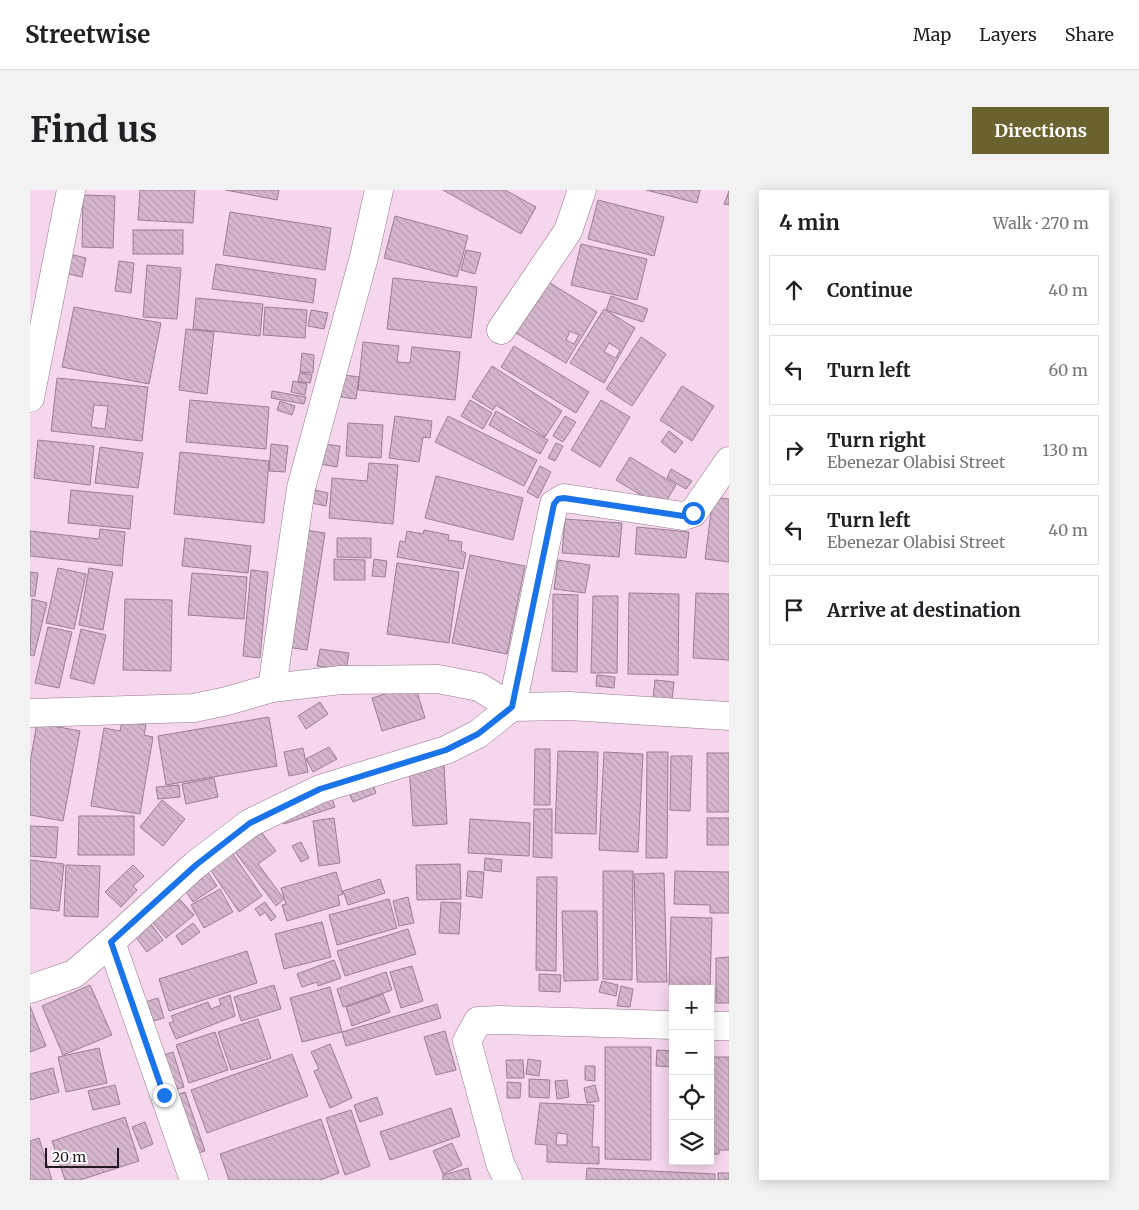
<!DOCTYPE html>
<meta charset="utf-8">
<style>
:root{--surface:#fff;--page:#f2f2f2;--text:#202124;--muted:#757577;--line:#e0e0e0;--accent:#6a622f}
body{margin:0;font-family:Merriweather,serif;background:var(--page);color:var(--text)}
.controls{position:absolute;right:15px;bottom:15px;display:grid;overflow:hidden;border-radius:0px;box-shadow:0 2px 12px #0003}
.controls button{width:45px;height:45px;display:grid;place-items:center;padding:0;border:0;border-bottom:1px solid var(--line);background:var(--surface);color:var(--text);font:25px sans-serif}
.scale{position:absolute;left:15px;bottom:12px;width:74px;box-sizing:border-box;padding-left:5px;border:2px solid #221820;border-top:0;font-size:14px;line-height:18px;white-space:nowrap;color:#221820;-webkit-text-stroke:4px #fff;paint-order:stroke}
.stop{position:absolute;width:15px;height:15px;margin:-11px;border:4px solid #1a73e8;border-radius:50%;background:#fff}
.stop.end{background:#1a73e8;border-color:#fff;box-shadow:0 1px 5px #0008}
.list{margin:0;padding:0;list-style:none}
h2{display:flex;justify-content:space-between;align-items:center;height:65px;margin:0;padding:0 20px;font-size:21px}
h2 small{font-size:16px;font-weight:400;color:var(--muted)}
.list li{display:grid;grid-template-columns:32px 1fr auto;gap:15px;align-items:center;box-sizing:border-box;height:70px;margin:0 10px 10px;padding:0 10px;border:1px solid var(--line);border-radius:0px}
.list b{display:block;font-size:19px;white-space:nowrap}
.list p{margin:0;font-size:16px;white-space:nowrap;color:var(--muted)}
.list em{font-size:16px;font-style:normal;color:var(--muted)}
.icon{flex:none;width:28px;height:28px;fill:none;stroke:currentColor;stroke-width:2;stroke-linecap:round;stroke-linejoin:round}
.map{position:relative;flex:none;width:699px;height:990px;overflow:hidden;border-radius:0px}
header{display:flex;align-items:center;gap:30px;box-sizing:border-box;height:70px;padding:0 25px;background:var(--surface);border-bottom:1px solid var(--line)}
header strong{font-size:24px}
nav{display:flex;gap:28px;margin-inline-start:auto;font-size:18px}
.intro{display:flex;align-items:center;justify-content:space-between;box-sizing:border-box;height:120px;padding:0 30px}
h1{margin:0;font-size:35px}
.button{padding:12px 22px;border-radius:0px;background:var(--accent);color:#fff;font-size:18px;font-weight:700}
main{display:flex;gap:30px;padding:0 30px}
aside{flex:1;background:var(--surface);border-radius:0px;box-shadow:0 2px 12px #0003}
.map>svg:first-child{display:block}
.building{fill:url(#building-back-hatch);stroke:#9a7e93;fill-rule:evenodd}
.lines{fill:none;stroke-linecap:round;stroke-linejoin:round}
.minor-casing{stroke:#93788c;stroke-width:29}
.minor{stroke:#fff;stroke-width:28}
.route{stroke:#1a73e8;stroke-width:6}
</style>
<header>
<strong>Streetwise</strong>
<nav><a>Map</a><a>Layers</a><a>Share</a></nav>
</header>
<div class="intro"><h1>Find us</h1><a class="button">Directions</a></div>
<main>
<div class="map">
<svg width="699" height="990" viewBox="0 0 699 990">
<defs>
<pattern id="building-back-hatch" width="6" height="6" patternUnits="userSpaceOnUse" patternTransform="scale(1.25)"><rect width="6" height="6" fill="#d5b7cd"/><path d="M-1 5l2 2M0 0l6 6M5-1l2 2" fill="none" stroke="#b79db0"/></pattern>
</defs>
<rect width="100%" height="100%" fill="#f5d6ec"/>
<g class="building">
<path d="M110,0H165L163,33L108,30Z"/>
<path d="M196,0H249L247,10Z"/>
<path d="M413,0H475L506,17L491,44Z"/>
<path d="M616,0H670L667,13Z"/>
<path d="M699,1V15L694,14Z"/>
<path d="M53,5L85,6L83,58L52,57Z"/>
<path d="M568,10L634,27L624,66L558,49Z"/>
<path d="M200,22L301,38L295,80L193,65Z"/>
<path d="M365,26L438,46L427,87L354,68Z"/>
<rect x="103" y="40" width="50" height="24"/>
<path d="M551,54L617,69L607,110L541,95Z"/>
<path d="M436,60L451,63L445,84L431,80Z"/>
<path d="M31,62L56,68L52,87L26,81Z"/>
<path d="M89,71L104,73L101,103L85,101Z"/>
<path d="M186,74L286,89L283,113L182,99Z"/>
<path d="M117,75L151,78L147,129L113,127Z"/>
<path d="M363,88L447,97L441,148L357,139Z"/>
<path d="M512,88L567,122L536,173L481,140ZM540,141L549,145L544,154L536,150Z"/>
<path d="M581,106L618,119L613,132L576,120Z"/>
<path d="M166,108L233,114L230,146L163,139Z"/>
<path d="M44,117L131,133L119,194L32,177Z"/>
<path d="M235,117L277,120L275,148L233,145Z"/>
<path d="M574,119L605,138L574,193L540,173ZM579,153L590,160L586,168L574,162Z"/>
<path d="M281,120L298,123L294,139L278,136Z"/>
<path d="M156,139L184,142L177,204L149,200Z"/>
<path d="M611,147L636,164L602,216L576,199Z"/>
<path d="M333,152L369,156L367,172L380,173L382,157L430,162L425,210L328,200Z"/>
<path d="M484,156L559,202L546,223L471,177Z"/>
<path d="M272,163L284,165L283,183L270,182Z"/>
<path d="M462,176L532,221L515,247L466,215L463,220L442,207Z"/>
<path d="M270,183L282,185L280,193L268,191Z"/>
<path d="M314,185L329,187L326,209L311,207Z"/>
<path d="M27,188L118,197L112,251L21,241ZM64,215L78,216L75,239L61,237Z"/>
<path d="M263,191L277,194L275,205L261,202Z"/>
<path d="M652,196L684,216L662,251L630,230Z"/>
<path d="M242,201L276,207L274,214L241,208Z"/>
<path d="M160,210L239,217L236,259L156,252Z"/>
<path d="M440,210L462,223L453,239L431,226Z"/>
<path d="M571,210L600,227L570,277L541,260Z"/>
<path d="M250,211L265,216L262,225L247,220Z"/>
<path d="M466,221L518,250L510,264L459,235Z"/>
<path d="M365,226L402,231L400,248L393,247L389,272L359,268Z"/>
<path d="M418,226L507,270L494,296L405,252Z"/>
<path d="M535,226L546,232L533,252L523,246Z"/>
<path d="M318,233L353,235L351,268L316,266Z"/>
<path d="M639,241L653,252L645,263L631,252Z"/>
<path d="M8,250L64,256L60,295L4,288Z"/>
<path d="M526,253L533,256L525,271L518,268Z"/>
<path d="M241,254L258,256L255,282L239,281Z"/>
<path d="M293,254L310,256L307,277L290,274Z"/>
<path d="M70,257L113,263L108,298L65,293Z"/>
<path d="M150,262L239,271L234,333L144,324Z"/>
<path d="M600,267L646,295L632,318L586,290Z"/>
<path d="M339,273L368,275L363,334L299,328L302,288L337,291Z"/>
<path d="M510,276L521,282L508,308L497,302Z"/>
<path d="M641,279L662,291L656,299L637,288Z"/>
<path d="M406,286L493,308L483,350L395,328Z"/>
<path d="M280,299L298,303L296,316L277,312Z"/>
<path d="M41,300L103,306L100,339L38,333Z"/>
<path d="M683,307L699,309V372L675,369Z"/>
<path d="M535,329L592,333L589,367L532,363Z"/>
<path d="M607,337L659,342L656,368L605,364Z"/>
<path d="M70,339L95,342L92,376L0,366V341L69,349Z"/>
<path d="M275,340L295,343L277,460L257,457Z"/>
<path d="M394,340L419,345L418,350L432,352L431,361L436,363L433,379L367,367L370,351L375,352L377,341L393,344Z"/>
<path d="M155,348L221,356L218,383L152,376Z"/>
<path d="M307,348H341V368L307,367Z"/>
<path d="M440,365L495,376L477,464L422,453Z"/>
<path d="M304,369L335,370V390H304Z"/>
<path d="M344,369L357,371L355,387L342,386Z"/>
<path d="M528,370L560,375L555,403L524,399Z"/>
<path d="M367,373L429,382L419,453L357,444Z"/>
<path d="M28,378L56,384L44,439L16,433Z"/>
<path d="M59,378L83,382L73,440L49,435Z"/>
<path d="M221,380L238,382L230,468L213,466Z"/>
<path d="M0,382L8,383L5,406H0Z"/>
<path d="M162,383L217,387L214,429L158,425Z"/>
<path d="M599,403L649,404L648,485L598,484Z"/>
<path d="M666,403L699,404V470L663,468Z"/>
<path d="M523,404L548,405L547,482L522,481Z"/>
<path d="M563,406H588L587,483H561Z"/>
<path d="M2,409L17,413L4,466L0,465Z"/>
<path d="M95,409L142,410L141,481L93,480Z"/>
<path d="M18,437L42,442L29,498L5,493Z"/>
<path d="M51,439L76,445L64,494L40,488Z"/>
<path d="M290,459L319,463L316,480L287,476Z"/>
<path d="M567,485L585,487L584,498L566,496Z"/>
<path d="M625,490L644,492L642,510L623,509Z"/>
<path d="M385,495L395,528L352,541L342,508Z"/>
<path d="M290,512L298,524L276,539L268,526Z"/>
<path d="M239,527L247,576L136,595L128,546Z"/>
<path d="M92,531L116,535L114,545L123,547L110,624L61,616L74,538L90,541Z"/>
<path d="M7,533L50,541L33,631L0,625V573Z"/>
<path d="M299,557L307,569L283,582L276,569Z"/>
<path d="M273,558L278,582L259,586L254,562Z"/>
<path d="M505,559H520V615H504Z"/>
<path d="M528,561L568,562L566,644L525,643Z"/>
<path d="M574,562L613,564L608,662L569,660Z"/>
<path d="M617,562H638L637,668H616Z"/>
<rect x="677" y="563" width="22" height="59"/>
<path d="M641,566H662L660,621L640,620Z"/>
<path d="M414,574L417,634L383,636L379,576Z"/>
<path d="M340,587L346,603L323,612L316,596Z"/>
<path d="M184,588L188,607L156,614L152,594Z"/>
<path d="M149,595L150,607L128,609L126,597Z"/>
<path d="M301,605L305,617L254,634L250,622Z"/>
<path d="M132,610L155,629L133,656L110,637Z"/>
<path d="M504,619H522V668L503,667Z"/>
<path d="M49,626H104V665H48Z"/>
<path d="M304,628L310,673L289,676L283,631Z"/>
<rect x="677" y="628" width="22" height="27"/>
<path d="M440,629L500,633L499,666L438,663Z"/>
<path d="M0,636L28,637L26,668L0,666Z"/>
<path d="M228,638L246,661L228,674L254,709L246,716L202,658Z"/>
<path d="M271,652L279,668L271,672L262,656Z"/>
<path d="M201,661L232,706L209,722L178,676Z"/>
<path d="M455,668L472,670L471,682L454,680Z"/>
<path d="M0,670L34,674L29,721L0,718Z"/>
<path d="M430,674L431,709L387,710L386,675Z"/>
<path d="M36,675L70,676L68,727L34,726Z"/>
<path d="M103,675L114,686L103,696L107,700L91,717L75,702Z"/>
<path d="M175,678L187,696L163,712L151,694Z"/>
<path d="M438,681L454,682L452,708L436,706Z"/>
<path d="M573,681H603L602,790L573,789Z"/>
<path d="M645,681L699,682V723H680V715L644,714Z"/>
<path d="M306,682L313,704L308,706L310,715L257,731L252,715L256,714L251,698Z"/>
<path d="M634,683L637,792H607L604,684Z"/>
<path d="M507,687H527L526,781L506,780Z"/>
<path d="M350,689L355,703L318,715L313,701Z"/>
<path d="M190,699L203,722L174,738L161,715Z"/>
<path d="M145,704L164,725L136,748L118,727Z"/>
<path d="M378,707L384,733L369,736L363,711Z"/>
<path d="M359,709L367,738L307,755L299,725Z"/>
<path d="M235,712L246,727L241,731L235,722L230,726L225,719Z"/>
<path d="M411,712L431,713L429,744L409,743Z"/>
<path d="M532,721H567L568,790L534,791Z"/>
<path d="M641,727L682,728L680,798L639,797Z"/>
<path d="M118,730L133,750L117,762L102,742Z"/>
<path d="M292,732L301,767L254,779L245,744Z"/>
<path d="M163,733L170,742L152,755L146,746Z"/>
<path d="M378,739L386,764L315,786L307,761Z"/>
<path d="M217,761L227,793L139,821L129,789Z"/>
<path d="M699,767V813H686V768Z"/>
<path d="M304,770L311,788L288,796L287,792L272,797L267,784Z"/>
<path d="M382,776L393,811L371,818L360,782Z"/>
<path d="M356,782L362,800L313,817L307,799Z"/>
<path d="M509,784L531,785L530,802L509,801Z"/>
<path d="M572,791L588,795L586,806L569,802Z"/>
<path d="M60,795L82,845L33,865L12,816Z"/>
<path d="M244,795L251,819L211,831L204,807Z"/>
<path d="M591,796L603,799L600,817L587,816Z"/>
<path d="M300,797L312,842L272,852L260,808Z"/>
<path d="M353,804L360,822L322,836L316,817Z"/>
<path d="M200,805L205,826L146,849L139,833L144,831L141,826L178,812L181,819L191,815L189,809Z"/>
<path d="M128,808L134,828L120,832L115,812Z"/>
<path d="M407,814L411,828L316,856L312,842Z"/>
<path d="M0,816L16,856L0,862Z"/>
<path d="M228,829L241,868L201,880L188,842Z"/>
<path d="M415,841L426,880L406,885L394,847Z"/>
<path d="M185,842L198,880L159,893L146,855Z"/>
<path d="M300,854L322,908L300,918L284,881L289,879L281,862Z"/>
<path d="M575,857H621V970L575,969Z"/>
<path d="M69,858L77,893L36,902L28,867Z"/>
<path d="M627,860L643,861V877L626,876Z"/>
<path d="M143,862L154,897L134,903L124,868Z"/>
<path d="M262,864L278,906L177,943L161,900Z"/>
<path d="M680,867H699V960H689V964H680Z"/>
<path d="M498,869L511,871L509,886L496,884Z"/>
<path d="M476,870H493L494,888H477Z"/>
<path d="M555,876H565V891L555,890Z"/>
<path d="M23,878L29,902L0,910V884Z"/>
<path d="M499,889L520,890L519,908L499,907Z"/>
<path d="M537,890L539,907L527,909L525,891Z"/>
<path d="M477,892L491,893L490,908H477Z"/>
<path d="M85,895L90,914L63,920L58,901Z"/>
<path d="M565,895L569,911L557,913L554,898Z"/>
<path d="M155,902L175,961L158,966L138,908Z"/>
<path d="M347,907L353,924L330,932L324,915Z"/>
<path d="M510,913L564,915L562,957H569V974L517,972V955L505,954ZM527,943L537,944V955H526Z"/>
<path d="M421,918L430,946L360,970L350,942Z"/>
<path d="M321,920L340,976L315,985L296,928Z"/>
<path d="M95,927L109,971L50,990H35L22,951Z"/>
<path d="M291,929L309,983L290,990H199L190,964Z"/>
<path d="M115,932L123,954L111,959L102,937Z"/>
<path d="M9,948L22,990H0V951Z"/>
<path d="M422,953L432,975L413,984L403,961Z"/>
<path d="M438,978L441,990H413V985Z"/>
<path d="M557,978L685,984V990H556Z"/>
<rect x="688" y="983" width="11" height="7"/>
</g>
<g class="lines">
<defs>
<g id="minor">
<path d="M471,140L538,41L552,0"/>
<path d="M0,208L41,0"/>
<path d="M242,498L271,298L334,67L349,0"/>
<path d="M0,523L164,518L197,511L242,498L311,490L408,489L449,497L482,517L539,516L699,526"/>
<path d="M0,799L44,784L81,752"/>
<path d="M680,836H699"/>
<path d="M164,990L81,752L165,675L220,633L290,599L416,560L448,544L482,517L524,314L534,308L653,326L663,323L699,271"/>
<path d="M478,990L470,973L437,851L448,831L469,830L643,835"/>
</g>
</defs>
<use href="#minor" class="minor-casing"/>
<use href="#minor" class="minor"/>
</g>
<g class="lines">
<path class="route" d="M134,905L81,752L166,675L220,633L290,599L416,560L448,544L482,517L524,314L528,309L534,308L653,326L663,323"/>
</g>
</svg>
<div class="controls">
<button>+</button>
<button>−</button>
<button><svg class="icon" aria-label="locate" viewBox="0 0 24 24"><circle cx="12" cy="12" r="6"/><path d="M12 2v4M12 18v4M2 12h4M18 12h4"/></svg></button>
<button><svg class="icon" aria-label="layers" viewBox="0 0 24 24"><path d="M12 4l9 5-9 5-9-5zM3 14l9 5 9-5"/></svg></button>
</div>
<div class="scale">20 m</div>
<div class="stop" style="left:663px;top:323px"></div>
<div class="stop end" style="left:134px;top:905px"></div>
</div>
<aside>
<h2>4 min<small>Walk · 270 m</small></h2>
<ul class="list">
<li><svg class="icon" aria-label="ahead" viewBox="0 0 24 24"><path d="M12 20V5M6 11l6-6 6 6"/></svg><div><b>Continue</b></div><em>40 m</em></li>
<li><svg class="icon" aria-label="left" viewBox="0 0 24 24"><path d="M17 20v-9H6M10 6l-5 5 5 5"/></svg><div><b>Turn left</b></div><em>60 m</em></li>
<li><svg class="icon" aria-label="right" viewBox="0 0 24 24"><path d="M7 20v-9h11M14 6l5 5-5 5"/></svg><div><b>Turn right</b><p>Ebenezar Olabisi Street</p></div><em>130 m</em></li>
<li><svg class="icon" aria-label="left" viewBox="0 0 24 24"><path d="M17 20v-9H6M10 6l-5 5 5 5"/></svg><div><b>Turn left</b><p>Ebenezar Olabisi Street</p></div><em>40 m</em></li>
<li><svg class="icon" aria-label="arrive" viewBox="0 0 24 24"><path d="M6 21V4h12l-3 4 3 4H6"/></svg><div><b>Arrive at destination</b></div></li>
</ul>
</aside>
</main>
